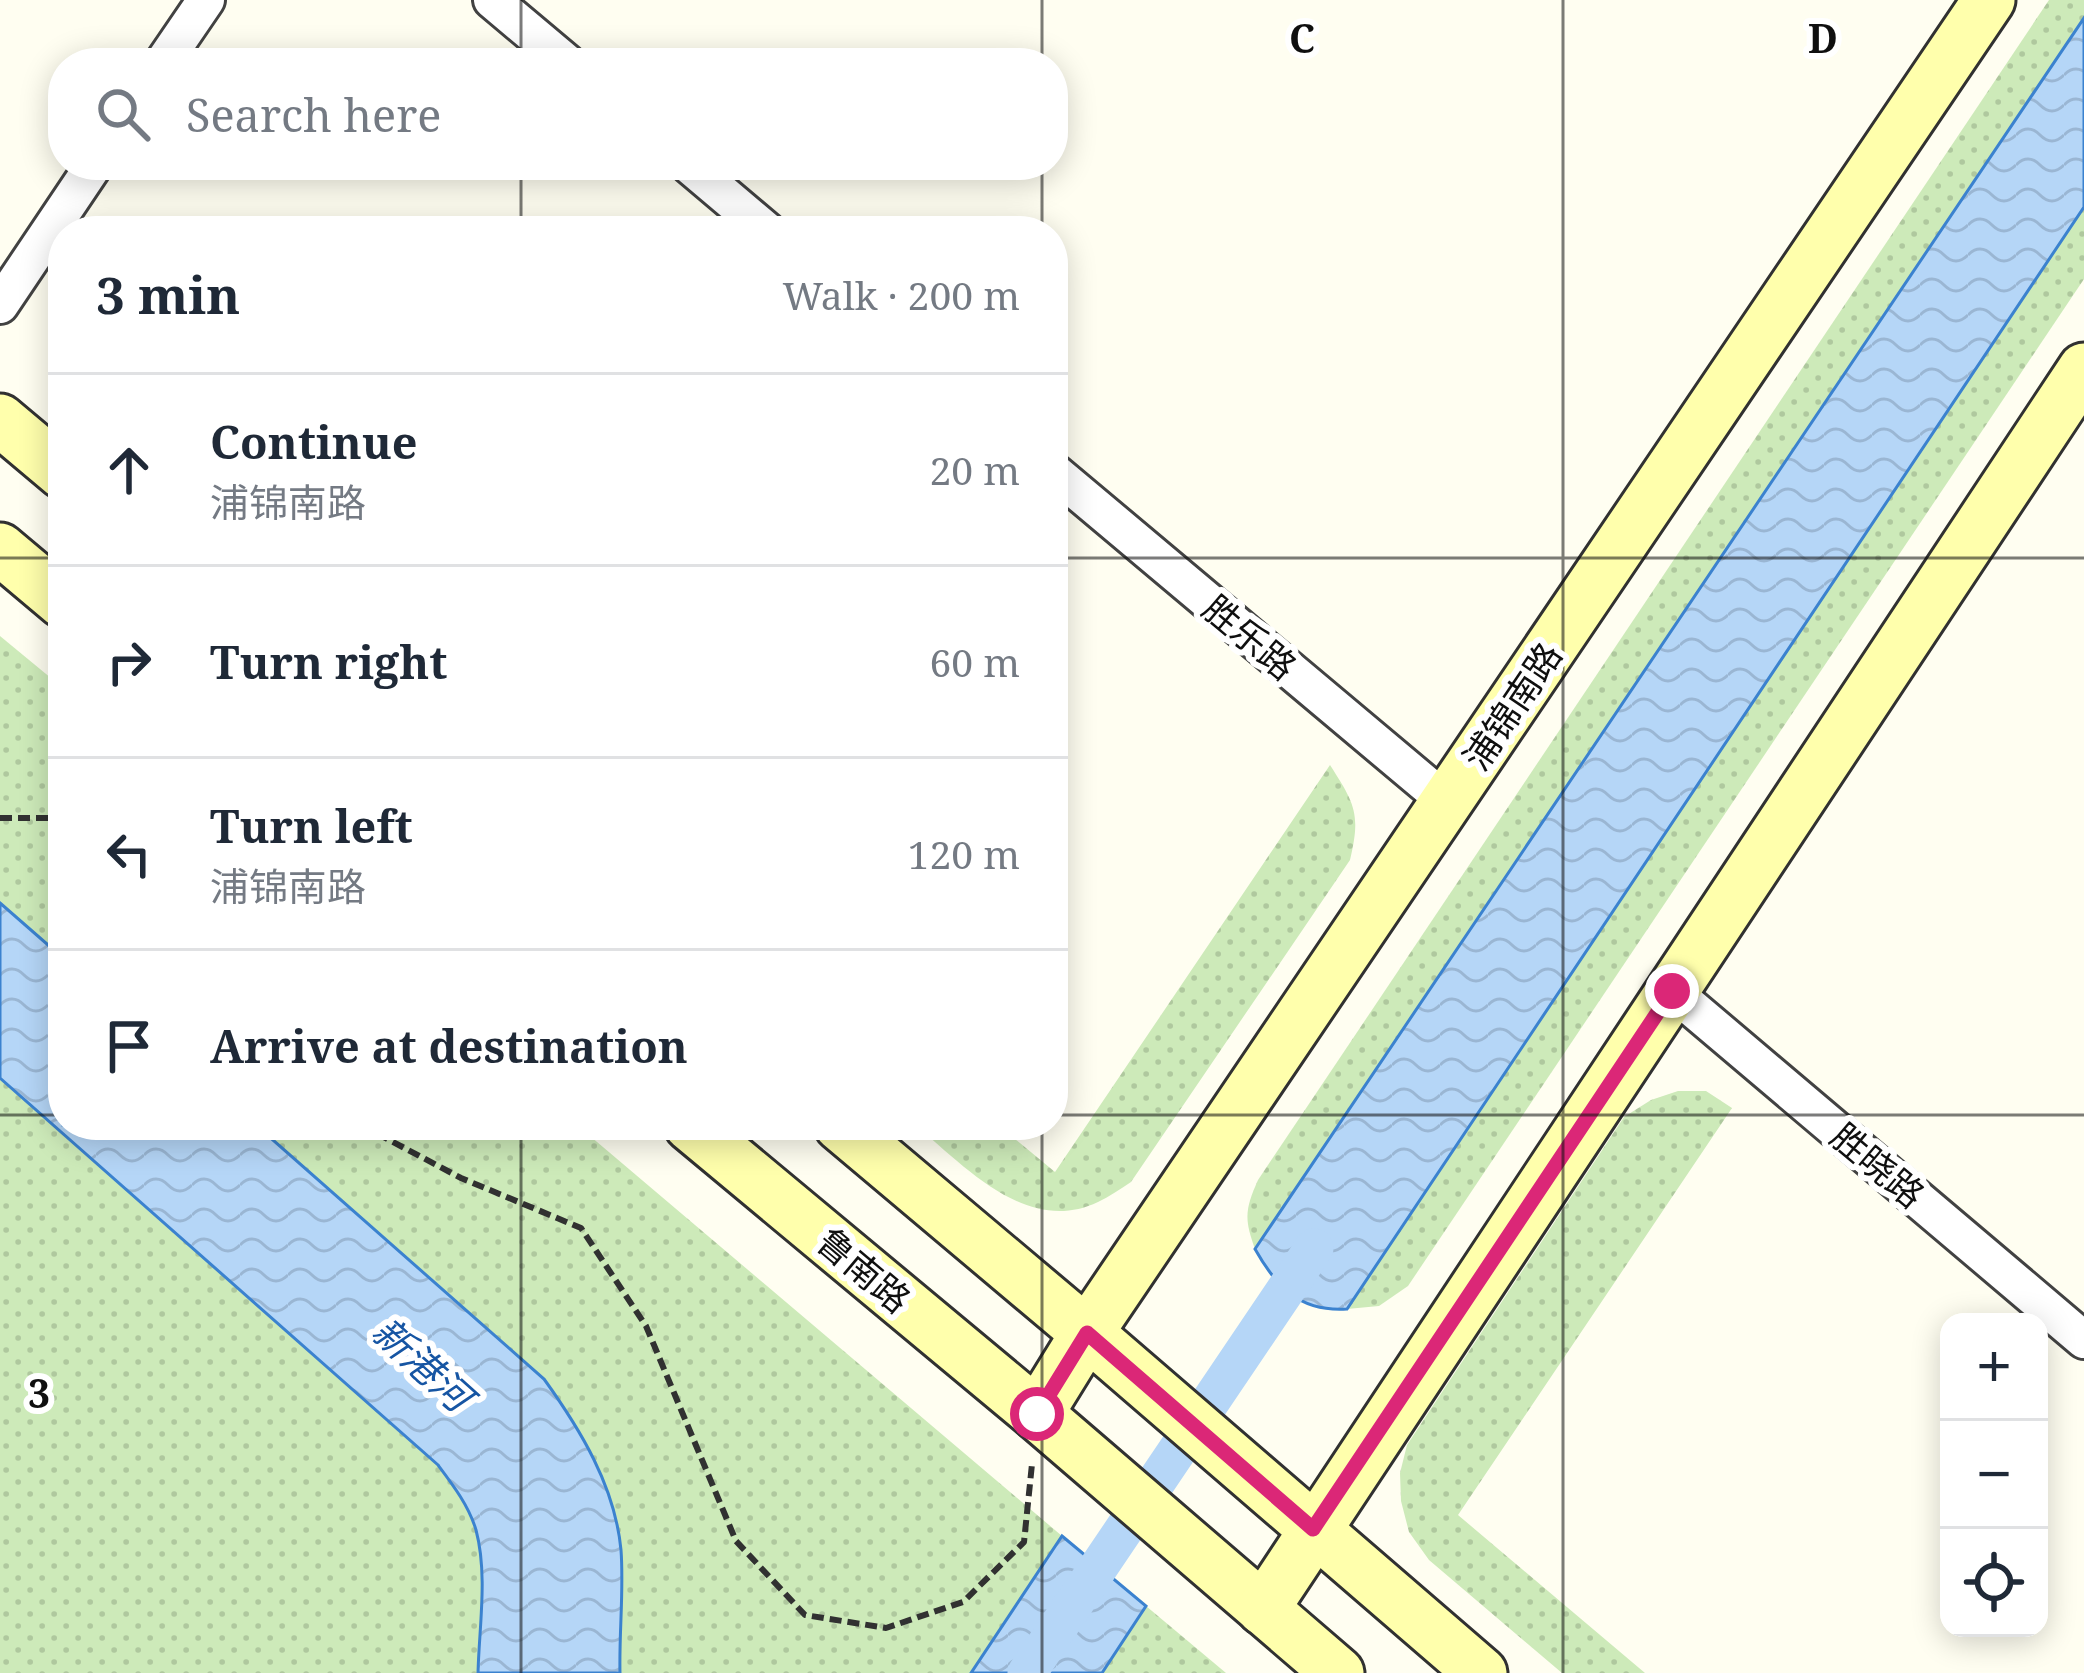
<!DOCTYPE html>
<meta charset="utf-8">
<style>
:root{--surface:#fff;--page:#f2f2f3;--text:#1f2937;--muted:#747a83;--line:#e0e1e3}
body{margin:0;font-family:"Noto Serif","Noto Sans SC",serif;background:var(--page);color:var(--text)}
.controls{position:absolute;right:36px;bottom:36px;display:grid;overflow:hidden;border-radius:24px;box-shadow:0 6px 30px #0003}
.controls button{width:108px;height:108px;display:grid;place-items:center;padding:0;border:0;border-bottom:3px solid var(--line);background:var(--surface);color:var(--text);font:60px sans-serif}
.stop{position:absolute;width:36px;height:36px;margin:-27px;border:9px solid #db2777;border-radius:50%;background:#fff}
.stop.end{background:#db2777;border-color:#fff;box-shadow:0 3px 12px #0008}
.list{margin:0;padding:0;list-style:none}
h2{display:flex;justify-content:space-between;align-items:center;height:156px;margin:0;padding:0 48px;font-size:51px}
h2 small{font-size:39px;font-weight:400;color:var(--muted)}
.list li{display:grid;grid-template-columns:78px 1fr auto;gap:36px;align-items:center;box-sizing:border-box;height:192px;padding:0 48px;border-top:3px solid var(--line)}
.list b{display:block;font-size:45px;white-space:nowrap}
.list p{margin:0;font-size:39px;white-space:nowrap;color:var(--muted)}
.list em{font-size:39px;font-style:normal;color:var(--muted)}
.icon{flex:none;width:66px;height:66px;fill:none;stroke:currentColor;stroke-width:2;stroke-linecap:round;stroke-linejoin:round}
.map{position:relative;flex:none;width:2084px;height:1673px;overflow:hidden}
.search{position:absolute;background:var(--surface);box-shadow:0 6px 30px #0003;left:48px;top:48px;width:1020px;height:132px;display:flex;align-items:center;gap:30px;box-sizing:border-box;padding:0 42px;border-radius:48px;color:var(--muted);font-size:45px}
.panel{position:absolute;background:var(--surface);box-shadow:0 6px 30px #0003;left:48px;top:216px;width:1020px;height:924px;border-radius:48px}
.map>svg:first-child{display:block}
.green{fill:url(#green-dots)}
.water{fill:url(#water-waves);stroke:#3b82cf;stroke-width:3}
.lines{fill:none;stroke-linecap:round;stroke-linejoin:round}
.canal{stroke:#b5d6f7;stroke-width:39}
.minor-casing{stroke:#424242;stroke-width:42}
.secondary-casing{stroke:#313131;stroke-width:57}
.path{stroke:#313131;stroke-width:6;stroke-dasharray:12 6;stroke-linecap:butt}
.minor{stroke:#fff;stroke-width:36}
.secondary{stroke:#ffffac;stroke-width:51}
.route{stroke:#db2777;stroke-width:15}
.grid{fill:none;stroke:#0f0f0f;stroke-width:3;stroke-opacity:0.55}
.labels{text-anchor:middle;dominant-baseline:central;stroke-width:12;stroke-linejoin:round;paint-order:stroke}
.street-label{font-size:36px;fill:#0f0f0f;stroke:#fff}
.water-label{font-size:39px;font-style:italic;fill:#1655a3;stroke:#fff}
.grid-label{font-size:39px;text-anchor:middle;font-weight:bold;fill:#0f0f0f;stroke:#fff;stroke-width:12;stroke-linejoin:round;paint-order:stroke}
</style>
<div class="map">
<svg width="2084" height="1673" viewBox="0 0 2084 1673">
<defs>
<pattern id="green-dots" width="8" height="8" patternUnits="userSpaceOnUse" patternTransform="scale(3)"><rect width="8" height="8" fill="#cdeab9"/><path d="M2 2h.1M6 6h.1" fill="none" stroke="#afc89e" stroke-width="1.8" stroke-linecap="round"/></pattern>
<pattern id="water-waves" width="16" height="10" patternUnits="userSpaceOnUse" patternTransform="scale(3)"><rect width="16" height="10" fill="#b5d6f7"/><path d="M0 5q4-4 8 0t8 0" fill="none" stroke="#9ab6d3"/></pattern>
</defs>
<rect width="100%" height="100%" fill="#fffef1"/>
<g class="green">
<path d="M2049,0H2084V18L1255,1249C1244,1219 1245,1209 1258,1180Z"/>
<path d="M2084,207V279L1408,1286L1379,1306L1347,1309Z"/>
<path d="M0,636L63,688V958L0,903Z"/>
<path d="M1330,765C1355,804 1361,814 1350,860L1131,1182C1120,1189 1109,1197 1098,1202C1027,1236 965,1166 915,1125H998L1055,1172Z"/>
<path d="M0,1078L438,1465C453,1485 469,1505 476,1530C487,1572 479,1630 478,1673H0Z"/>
<path d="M1678,1091H1706L1732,1108L1458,1515L1645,1673H1562L1429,1560L1409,1532L1401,1501L1400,1473L1407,1445L1624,1117L1651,1100Z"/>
<path d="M256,1125H577L1062,1536L971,1673H620C620,1632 624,1590 621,1550C615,1486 580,1429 544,1379Z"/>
<path d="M1146,1606L1226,1673H1102Z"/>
</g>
<g class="water">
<path d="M2084,18V207L1347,1309C1300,1312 1277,1288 1255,1249Z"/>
<path d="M0,903L63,958V1125H256L544,1379C580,1429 615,1486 621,1550C624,1590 619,1632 620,1673H478C479,1628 488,1575 476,1530C469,1506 453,1485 438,1465L0,1078Z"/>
<path d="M1062,1536L1146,1606L1102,1673H971Z"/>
</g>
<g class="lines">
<path class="canal" d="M1027,1673L1314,1248"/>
<defs>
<g id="minor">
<path d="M492,0L567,63"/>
<path d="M163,63L206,0"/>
<path d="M689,165L767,231"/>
<path d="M0,305L94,165"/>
<path d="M1053,471L1447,802"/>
<path d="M1672,991L2084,1340"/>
</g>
<g id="secondary">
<path d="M0,420L63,473"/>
<path d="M0,549L63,602"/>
<path d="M690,1125L1037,1414L1338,1673"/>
<path d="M840,1125L1087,1333L1481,1673"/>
<path d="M1037,1414L1087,1333L1989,0"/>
<path d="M1263,1609L2084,369"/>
</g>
</defs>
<use href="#minor" class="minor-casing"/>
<use href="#secondary" class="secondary-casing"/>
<g class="path">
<path d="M0,818H63"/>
<path d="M361,1125L461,1178L581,1228L646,1326L736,1541L805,1615L886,1628L963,1602L1024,1542L1032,1464"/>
</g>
<use href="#minor" class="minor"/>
<use href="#secondary" class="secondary"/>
</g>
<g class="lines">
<path class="route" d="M1037,1414L1087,1333L1313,1529L1672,991"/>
</g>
<path class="grid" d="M521,0V63M1042,0V63M1563,0V1673M521,165V231M1042,165V231M0,558H63M1053,558H2084M0,1115H63M1053,1115H2084M521,1125V1673M1042,1125V1673"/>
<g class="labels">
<g class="street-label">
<text transform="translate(1250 637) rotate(40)">胜乐路</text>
<text transform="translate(1512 706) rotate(-56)">浦锦南路</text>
<text transform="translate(1878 1165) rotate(40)">胜晓路</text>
<text transform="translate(864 1270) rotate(40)">鲁南路</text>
</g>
<g class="water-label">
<text transform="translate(423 1363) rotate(42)">新港河</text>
</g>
</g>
<g class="grid-label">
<text x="1302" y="53">C</text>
<text x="1823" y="53">D</text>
<text x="39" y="1408">3</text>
</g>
</svg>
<div class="controls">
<button>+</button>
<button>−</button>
<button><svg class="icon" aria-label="locate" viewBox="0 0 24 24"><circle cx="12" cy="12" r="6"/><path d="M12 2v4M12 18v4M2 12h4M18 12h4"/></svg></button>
</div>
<div class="stop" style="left:1037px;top:1414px"></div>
<div class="stop end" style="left:1672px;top:991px"></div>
<div class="search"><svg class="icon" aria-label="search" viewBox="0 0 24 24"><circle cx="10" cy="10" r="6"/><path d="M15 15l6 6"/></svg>Search here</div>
<section class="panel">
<h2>3 min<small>Walk · 200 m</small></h2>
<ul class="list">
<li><svg class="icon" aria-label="ahead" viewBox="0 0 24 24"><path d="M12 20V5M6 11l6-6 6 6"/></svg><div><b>Continue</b><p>浦锦南路</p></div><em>20 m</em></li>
<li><svg class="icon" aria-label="right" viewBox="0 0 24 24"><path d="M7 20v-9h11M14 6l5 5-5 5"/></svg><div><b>Turn right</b></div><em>60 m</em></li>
<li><svg class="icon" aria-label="left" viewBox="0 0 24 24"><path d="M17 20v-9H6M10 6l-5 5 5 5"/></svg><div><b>Turn left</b><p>浦锦南路</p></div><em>120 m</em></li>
<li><svg class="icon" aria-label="arrive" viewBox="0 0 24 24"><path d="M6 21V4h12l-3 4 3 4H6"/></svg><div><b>Arrive at destination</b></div></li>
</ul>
</section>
</div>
